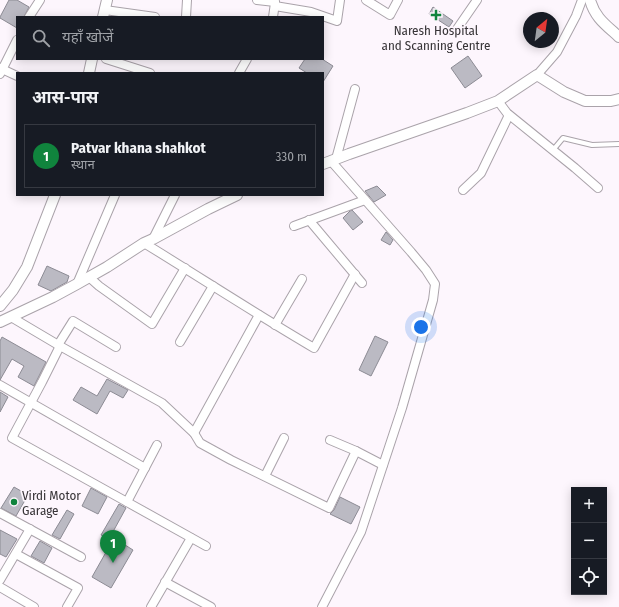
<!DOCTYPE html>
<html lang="hi">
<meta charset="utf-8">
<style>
:root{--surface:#171b24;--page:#20242c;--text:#f1f3f6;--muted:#9ea1a6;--line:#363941;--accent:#10843d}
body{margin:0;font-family:"Fira Sans Condensed","Noto Sans Devanagari",sans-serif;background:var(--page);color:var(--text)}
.controls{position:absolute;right:12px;bottom:12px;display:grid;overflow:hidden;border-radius:0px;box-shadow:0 2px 10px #0003}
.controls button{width:36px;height:36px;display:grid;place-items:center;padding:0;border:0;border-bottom:1px solid var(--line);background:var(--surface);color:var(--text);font:20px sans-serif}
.compass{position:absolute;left:523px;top:12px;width:36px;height:36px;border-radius:50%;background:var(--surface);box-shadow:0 2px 10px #0003;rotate:29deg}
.you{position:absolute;left:421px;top:327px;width:14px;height:14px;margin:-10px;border:3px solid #fff;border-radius:50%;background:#1a73e8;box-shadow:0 0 0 6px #1a73e833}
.badge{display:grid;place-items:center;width:26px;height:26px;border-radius:50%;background:var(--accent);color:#fff;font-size:13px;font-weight:700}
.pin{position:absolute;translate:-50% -33px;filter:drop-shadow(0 1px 2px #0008)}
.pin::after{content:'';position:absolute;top:21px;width:14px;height:12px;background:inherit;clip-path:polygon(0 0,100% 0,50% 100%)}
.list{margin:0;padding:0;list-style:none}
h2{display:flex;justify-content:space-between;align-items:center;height:52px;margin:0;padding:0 16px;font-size:17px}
h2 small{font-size:13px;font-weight:400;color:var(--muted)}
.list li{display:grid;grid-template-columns:26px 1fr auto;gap:12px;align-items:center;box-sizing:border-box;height:64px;margin:0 8px 8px;padding:0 8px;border:1px solid var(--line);border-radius:0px}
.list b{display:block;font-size:15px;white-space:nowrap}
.list p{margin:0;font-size:13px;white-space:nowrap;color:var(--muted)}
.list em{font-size:13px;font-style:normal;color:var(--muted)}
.icon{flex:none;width:22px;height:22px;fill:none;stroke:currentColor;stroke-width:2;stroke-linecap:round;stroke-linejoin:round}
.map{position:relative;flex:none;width:619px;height:607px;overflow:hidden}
.search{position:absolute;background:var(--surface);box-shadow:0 2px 10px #0003;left:16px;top:16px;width:308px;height:44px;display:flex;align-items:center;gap:10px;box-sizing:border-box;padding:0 14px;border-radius:0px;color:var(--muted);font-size:15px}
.panel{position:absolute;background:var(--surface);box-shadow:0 2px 10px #0003;left:16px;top:72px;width:308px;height:124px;border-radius:0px}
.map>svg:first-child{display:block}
.building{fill:#bbbac3;stroke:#8c8b94}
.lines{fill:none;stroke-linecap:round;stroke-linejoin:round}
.service-casing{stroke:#aaa3aa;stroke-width:6}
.minor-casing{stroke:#aaa3aa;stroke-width:10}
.tertiary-casing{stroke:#aaa3aa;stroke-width:12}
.service{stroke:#fff;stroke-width:4}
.minor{stroke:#fff;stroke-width:8}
.tertiary{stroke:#fff;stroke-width:10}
.poi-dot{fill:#10843d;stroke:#fdf6fd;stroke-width:1.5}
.labels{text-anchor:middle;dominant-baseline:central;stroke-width:3.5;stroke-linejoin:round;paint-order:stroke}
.poi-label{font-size:13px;fill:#373437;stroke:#fdf6fd}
</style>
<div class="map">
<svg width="619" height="607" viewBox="0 0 619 607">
<rect width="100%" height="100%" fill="#fdf6fd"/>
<g class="building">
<path d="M9,0H17L29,7L24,17H17V28L0,18V17Z"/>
<path d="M433,7L453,21L449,27L429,14Z"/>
<path d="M468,56L482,76L465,88L451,68Z"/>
<path d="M305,59H322L333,66L323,82V73H307L299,68Z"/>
<path d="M377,186L386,195L374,202L365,191Z"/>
<path d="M352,210L363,222L353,230L343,218L350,211Z"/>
<path d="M386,232L393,240L390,245L381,240Z"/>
<path d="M47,266L69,276L67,282L51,291L38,285Z"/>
<path d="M375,336L388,342L371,376L359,370Z"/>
<path d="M2,337L46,362L34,386L18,377L24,366L12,359L0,380V341Z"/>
<path d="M107,379L128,390L123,398L110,391L97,414L73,400L81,387L97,396Z"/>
<path d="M0,392L8,397L0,412Z"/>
<path d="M14,487L28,495L16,516L1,508Z"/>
<path d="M91,488L107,497L98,514L82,506Z"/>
<path d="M340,497L360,507L351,524L330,514L334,510Z"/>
<path d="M119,504L126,508L109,539L101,535Z"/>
<path d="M67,510L74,514L60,539L52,535Z"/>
<path d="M0,530L17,539L6,557L0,554Z"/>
<path d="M114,538L133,550L111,588L92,577Z"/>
<path d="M40,541L52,548L44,563L31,556Z"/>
</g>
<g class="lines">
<defs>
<path id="service" d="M553,150L563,138L592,145L619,144"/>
<g id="minor">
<path d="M257,0L275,2"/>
<path d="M366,0L390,15L398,0"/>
<path d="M275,6L311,12L337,21L340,0"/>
<path d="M105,10L155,17"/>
<path d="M29,17L40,0"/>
<path d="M186,17L187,0"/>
<path d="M273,17L275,3"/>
<path d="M457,29L477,0"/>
<path d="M106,59L150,73"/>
<path d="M0,68L17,76"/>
<path d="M239,73L247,59"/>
<path d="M0,74L17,40"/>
<path d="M537,75L557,52L576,16L582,0"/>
<path d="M498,101L507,113L575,168L598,188"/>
<path d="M336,159L355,89"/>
<path d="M463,190L481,173L509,115"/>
<path d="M309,220L362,283"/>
<path d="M294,226L365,200"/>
<path d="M153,239L175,195"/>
<path d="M144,243C201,278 256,314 314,348L355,274"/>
<path d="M89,277L99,286L152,324L185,268"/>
<path d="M77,284L115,195"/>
<path d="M11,317L60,346L162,403L194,433L200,443L231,460L329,508L356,451"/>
<path d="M275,325L302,279"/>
<path d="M180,342L213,286"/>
<path d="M58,345L73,321L116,347"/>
<path d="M60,346L42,382L12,438L127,502"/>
<path d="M0,385L145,468"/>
<path d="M194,433L259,315"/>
<path d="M330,440L356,451L383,465"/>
<path d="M157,445L127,502L206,546"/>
<path d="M265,476L284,438"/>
<path d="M0,513L81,557"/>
<path d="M16,554L78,588L67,607"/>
<path d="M0,580L30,529"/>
<path d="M165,582L211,607"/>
<path d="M0,587L34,607"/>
<path d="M151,607L191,538"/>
<path d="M322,607L361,532L402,408L433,300L435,284L426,270L411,252L331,161"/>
</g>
<g id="tertiary">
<path d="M590,0C595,18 606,25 619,37"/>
<path d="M103,17L107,0"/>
<path d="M89,73L92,59"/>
<path d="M323,164L349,154L467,113L498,101L537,75L564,92L585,101H611L619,99"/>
<path d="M0,306L13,290L27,267L55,195"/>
<path d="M0,322L53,297L77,284L107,267L144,243L153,239L208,209L237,195"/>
</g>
</defs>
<use href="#service" class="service-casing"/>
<use href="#minor" class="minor-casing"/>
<use href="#tertiary" class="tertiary-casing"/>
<use href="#service" class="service"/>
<use href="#minor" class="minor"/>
<use href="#tertiary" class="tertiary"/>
</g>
<g class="poi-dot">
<path d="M434 9h4v4h4v4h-4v4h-4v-4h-4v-4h4z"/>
<circle cx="14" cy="502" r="4"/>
</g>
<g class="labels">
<g class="poi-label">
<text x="436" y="30">Naresh Hospital<tspan x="436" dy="15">and Scanning Centre</tspan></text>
<text x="22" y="495" text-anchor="start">Virdi Motor<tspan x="22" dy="15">Garage</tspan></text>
</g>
</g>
</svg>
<div class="controls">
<button>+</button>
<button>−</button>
<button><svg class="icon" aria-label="locate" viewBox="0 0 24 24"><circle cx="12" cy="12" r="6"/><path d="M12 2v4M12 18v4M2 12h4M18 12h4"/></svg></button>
</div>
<svg class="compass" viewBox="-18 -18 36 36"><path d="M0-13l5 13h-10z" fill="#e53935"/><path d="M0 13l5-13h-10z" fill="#9ea1a6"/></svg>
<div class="you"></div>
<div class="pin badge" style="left:113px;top:563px">1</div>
<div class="search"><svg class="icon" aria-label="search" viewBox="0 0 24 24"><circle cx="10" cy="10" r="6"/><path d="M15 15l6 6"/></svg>यहाँ खोजें</div>
<section class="panel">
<h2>आस-पास<small></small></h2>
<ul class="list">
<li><span class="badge">1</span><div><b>Patvar khana shahkot</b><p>स्थान</p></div><em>330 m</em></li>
</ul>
</section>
</div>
